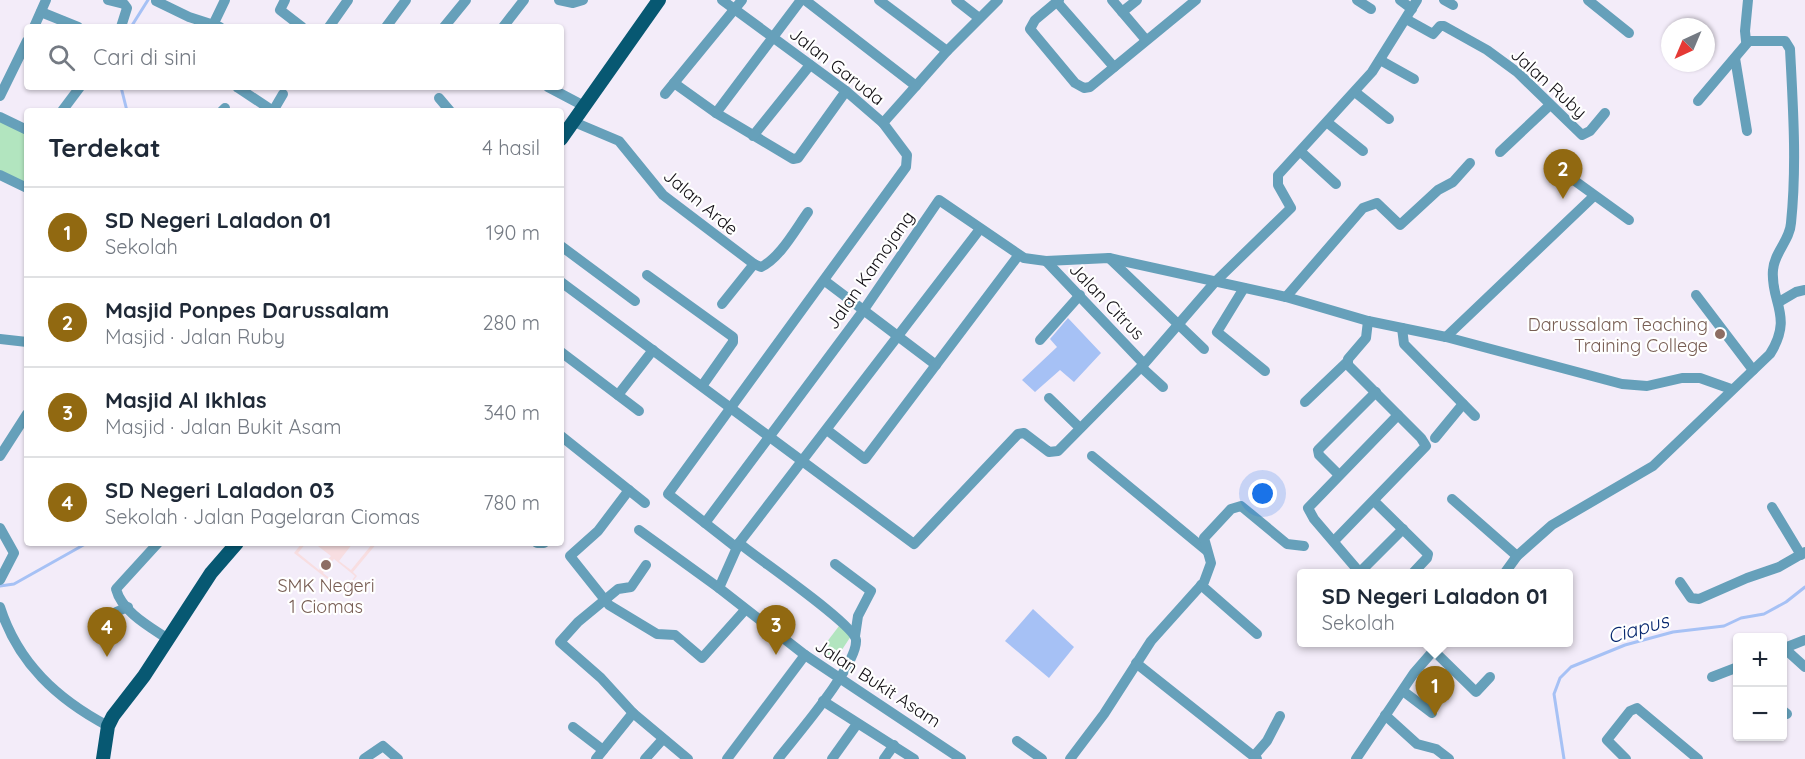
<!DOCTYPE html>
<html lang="id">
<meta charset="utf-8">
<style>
:root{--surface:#fff;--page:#f6f6f7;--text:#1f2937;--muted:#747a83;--line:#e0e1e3;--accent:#916911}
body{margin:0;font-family:Quicksand,sans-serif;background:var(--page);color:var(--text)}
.controls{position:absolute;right:18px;bottom:18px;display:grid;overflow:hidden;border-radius:6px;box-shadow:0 2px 4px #0004}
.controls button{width:54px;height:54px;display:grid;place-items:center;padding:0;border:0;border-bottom:2px solid var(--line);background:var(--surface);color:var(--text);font:30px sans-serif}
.compass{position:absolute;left:1661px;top:18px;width:54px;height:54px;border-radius:50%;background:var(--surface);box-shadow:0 2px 4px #0004;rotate:224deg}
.you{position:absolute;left:1263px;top:494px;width:21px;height:21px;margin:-15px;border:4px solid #fff;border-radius:50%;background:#1a73e8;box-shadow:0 0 0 9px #1a73e833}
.badge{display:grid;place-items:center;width:39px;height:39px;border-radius:50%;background:var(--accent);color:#fff;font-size:20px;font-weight:700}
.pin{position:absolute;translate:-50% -50px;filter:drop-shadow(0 2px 3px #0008)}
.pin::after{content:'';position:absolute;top:32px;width:21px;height:18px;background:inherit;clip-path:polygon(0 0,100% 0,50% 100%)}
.popup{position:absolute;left:1297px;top:569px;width:276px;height:78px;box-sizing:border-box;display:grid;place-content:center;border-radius:6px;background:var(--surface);filter:drop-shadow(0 2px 4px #0005);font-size:20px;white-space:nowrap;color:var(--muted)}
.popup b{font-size:22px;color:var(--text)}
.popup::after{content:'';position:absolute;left:50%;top:100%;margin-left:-12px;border:12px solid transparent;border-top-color:var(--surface)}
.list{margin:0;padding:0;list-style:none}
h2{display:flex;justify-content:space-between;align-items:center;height:78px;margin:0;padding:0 24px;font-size:26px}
h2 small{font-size:20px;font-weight:400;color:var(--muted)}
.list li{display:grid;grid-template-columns:39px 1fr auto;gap:18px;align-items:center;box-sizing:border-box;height:90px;padding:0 24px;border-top:2px solid var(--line)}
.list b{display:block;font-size:22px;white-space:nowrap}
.list p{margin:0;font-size:20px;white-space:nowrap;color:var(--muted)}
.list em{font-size:20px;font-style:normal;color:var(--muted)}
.icon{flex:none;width:33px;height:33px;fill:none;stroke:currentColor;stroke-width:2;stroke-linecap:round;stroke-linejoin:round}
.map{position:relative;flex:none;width:1805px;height:759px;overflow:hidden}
.search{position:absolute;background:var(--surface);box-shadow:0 2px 4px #0004;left:24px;top:24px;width:540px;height:66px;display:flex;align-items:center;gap:15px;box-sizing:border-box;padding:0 21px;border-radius:6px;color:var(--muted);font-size:22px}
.panel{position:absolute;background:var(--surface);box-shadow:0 2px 4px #0004;left:24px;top:108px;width:540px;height:438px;border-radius:6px}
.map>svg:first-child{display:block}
.education{fill:#f8dee1;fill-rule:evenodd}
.green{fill:#b2e5bf}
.water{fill:#a6c1f5}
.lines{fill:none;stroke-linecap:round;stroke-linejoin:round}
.stream{stroke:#a6c1f5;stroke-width:3}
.minor{stroke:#66a0ba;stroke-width:10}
.major{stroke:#075872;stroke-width:14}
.education-dot{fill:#8d6e63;stroke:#fff;stroke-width:2}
.labels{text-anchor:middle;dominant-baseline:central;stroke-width:4.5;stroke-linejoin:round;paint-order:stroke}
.street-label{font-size:18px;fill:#131015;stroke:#fff}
.education-label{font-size:18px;fill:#785e54;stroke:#fff;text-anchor:end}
.water-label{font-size:20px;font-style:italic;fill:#08286f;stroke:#fff}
</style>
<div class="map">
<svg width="1805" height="759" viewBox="0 0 1805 759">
<rect width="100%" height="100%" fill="#f3ecf9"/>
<path class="education" d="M302,543H306L298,553L319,570L331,556L314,543H353L339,561L351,570L373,543H377L353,572L357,576L344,592L294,553ZM334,559L355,576L345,590L323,573Z"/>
<g class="green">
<path d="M0,119L27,131V185L0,172Z"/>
<path d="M839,626L851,636L834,662L820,651Z"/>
</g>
<g class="water">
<path d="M1068,318L1101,353L1074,382L1060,370L1035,392L1022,380L1057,347L1050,339Z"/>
<path d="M1033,609L1074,647L1049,678L1005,641Z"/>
</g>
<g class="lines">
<g class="stream">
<path d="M131,27L148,0"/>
<path d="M121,87L127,111"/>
<path d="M0,586L14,584L87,543"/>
<path d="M1564,759L1554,694L1560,678L1571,667L1625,645L1673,632L1724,626L1741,618L1764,614L1786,602L1805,587"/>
</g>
<g class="minor">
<path d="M108,0L124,4L127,8L121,27"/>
<path d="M285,0L280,10L302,27"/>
<path d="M559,0L573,3L583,0"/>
<path d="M722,0L846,91L883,123L947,51L998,0"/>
<path d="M805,0L916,86"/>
<path d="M879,0L947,51"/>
<path d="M956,0L979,18"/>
<path d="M1059,0L1035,20L1030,29L1075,83L1084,88L1090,87L1196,0"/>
<path d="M1112,0L1146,40"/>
<path d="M1357,0L1371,9"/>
<path d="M1400,0L1412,9"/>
<path d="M1444,0L1453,5"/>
<path d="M1588,0L1629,33"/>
<path d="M156,1L189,17L220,27"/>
<path d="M1057,2L1114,67"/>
<path d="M41,12L78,27"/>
<path d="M1122,12L1137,0"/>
<path d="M1406,19L1433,34L1440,26H1444L1487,50L1517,72L1582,135L1590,131L1605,113"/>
<path d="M213,25L225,0"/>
<path d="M34,27L46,0"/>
<path d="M329,27L348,0"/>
<path d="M386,27L406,0"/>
<path d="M444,27L466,0"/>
<path d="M503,27L524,0"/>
<path d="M1735,58L1747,131"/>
<path d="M1380,60L1414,79"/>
<path d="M674,83L716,113L793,159L798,158L846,91"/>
<path d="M237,87L273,111"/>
<path d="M548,87L584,106"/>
<path d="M1355,92L1389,119"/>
<path d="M665,94L742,0"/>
<path d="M0,96L27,41"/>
<path d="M439,98L450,111"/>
<path d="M1698,101L1748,42"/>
<path d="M62,111L80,87"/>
<path d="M222,111L225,108"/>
<path d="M273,111L283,94"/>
<path d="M716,113L801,0"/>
<path d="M0,117L27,130"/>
<path d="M574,122L619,141L663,195L754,264"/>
<path d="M1328,123L1363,151"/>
<path d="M753,136L810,65"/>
<path d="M1301,152L1336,184"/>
<path d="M1500,152L1550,105"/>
<path d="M1557,168L1629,220"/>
<path d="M0,175L27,188"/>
<path d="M561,246L635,301"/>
<path d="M1109,258L1204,349"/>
<path d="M1046,261L1144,364"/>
<path d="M647,275L733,337V342L702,386"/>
<path d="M825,281L936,365"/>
<path d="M561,282L914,544L1018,434L1024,433L1049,452L1058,451L1144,364L1215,282L1291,208L1278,185V175L1372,72L1417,0"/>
<path d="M1244,288L1217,332L1265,371"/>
<path d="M1696,295L1753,370"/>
<path d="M1286,297L1363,208L1377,203L1400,225L1438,190L1453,182L1470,163"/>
<path d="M1779,302L1796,292L1805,290"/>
<path d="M722,304L754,264L761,267C780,258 795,230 808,212"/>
<path d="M1402,328L1404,344L1475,416"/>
<path d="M1446,337L1594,196"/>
<path d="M0,339L27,342"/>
<path d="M1040,340L1080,295"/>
<path d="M561,352L639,411"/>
<path d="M1141,367L1163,387"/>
<path d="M618,395L653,350"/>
<path d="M1049,398L1080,428"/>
<path d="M1305,402L1348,361"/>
<path d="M827,430L865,459L1018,256"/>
<path d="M561,436L645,503"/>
<path d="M1435,438L1463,404"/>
<path d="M0,456L27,414"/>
<path d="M1092,456L1207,551"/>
<path d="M1339,475L1319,455L1318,450L1376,392"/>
<path d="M629,490L598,531L570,556L609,605L657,634L675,635L702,658L745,610"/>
<path d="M1452,499L1517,556"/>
<path d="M1374,501L1428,554L1427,558L1412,574"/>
<path d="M1772,507L1801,555"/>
<path d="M705,523L863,311L939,200L1024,258L1046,261L1109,258L1286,297L1368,321L1446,337L1622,384L1647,386L1682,378H1700L1731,389"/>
<path d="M0,528L14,553L0,580"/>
<path d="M639,530L719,588"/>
<path d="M1334,541L1426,446L1421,438L1348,365V359L1366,338L1368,321"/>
<path d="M158,543L116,589C122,612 150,627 168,639"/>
<path d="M537,543H544"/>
<path d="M739,543C758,559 854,624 856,640C858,665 795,737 778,759"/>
<path d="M737,548L668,494L906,167L907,155L883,123"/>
<path d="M835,564L871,591L858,616L855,636"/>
<path d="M646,565L631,587L618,589L578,622L560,642L601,678L633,713L688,759"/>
<path d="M1360,572L1403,529"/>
<path d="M1361,574L1314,519L1308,508L1398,415"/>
<path d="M1504,574L1517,556L1552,525L1653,466L1770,354C1794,316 1770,302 1773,270C1774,253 1790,240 1791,223C1797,165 1793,107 1790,49L1785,41H1746L1745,31L1748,0"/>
<path d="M1680,582L1691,598L1699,599L1747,578L1779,567L1805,552"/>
<path d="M1201,585L1257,634"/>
<path d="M0,607C18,663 57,699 108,726"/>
<path d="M103,625L116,612L128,607"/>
<path d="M1784,648L1805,667"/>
<path d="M1782,649L1805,640"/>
<path d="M1434,651L1476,692L1490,677"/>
<path d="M1136,663L1257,759"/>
<path d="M1712,677L1738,667"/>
<path d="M1403,691L1432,713"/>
<path d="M823,701L914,759"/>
<path d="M1782,710L1787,714"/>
<path d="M1385,715L1417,744L1436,749L1449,759"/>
<path d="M573,727L603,750"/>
<path d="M1017,741L1042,759"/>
<path d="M1254,756L1267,741L1280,716"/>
<path d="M364,759L383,746L398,759"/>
<path d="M596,759L633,713"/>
<path d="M645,759L663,739"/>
<path d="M727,759L805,655"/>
<path d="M832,759L857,724"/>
<path d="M884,759L894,745"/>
<path d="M961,759L805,655L719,588L739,543L980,229"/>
<path d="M1070,759L1104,714L1151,641L1204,582L1211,563L1204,538L1231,509L1241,506L1287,544L1304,546"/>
<path d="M1356,759L1414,673L1441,642"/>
<path d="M1626,759L1607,740L1630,711L1637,708L1698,759"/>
</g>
<g class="major">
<path d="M561,139L659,0"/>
<path d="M103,759L108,726L113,716L144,676L211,573L237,543"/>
</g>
</g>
<g class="education-dot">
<circle cx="1720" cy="334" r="6"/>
<circle cx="326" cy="565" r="6"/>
</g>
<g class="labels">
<g class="street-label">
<text transform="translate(837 66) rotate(38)">Jalan Garuda</text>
<text transform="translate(1549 83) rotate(42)">Jalan Ruby</text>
<text transform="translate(701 202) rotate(40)">Jalan Arde</text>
<text transform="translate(870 270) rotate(-55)">Jalan Kamojang</text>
<text transform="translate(1107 301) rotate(46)">Jalan Citrus</text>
<text transform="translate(878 683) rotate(33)">Jalan Bukit Asam</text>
</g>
<g class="education-label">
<text x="1708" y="324">Darussalam Teaching<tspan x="1708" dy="21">Training College</tspan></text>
<text x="326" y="585" text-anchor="middle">SMK Negeri<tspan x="326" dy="21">1 Ciomas</tspan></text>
</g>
<g class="water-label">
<text transform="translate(1638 628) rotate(-16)">Ciapus</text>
</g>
</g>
</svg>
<div class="controls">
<button>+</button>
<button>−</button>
</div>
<svg class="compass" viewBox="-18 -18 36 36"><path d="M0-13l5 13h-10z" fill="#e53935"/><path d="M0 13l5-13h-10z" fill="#747a83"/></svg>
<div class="you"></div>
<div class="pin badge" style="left:1435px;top:716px">1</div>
<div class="popup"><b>SD Negeri Laladon 01</b>Sekolah</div>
<div class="pin badge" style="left:1563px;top:199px">2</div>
<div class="pin badge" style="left:776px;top:655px">3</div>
<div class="pin badge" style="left:107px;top:657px">4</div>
<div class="search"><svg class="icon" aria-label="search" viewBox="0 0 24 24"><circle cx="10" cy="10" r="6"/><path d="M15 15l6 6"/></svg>Cari di sini</div>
<section class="panel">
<h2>Terdekat<small>4 hasil</small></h2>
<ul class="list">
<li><span class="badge">1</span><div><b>SD Negeri Laladon 01</b><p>Sekolah</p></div><em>190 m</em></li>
<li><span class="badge">2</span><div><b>Masjid Ponpes Darussalam</b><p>Masjid · Jalan Ruby</p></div><em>280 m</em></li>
<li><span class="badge">3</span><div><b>Masjid Al Ikhlas</b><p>Masjid · Jalan Bukit Asam</p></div><em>340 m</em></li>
<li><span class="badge">4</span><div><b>SD Negeri Laladon 03</b><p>Sekolah · Jalan Pagelaran Ciomas</p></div><em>780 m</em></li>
</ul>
</section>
</div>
